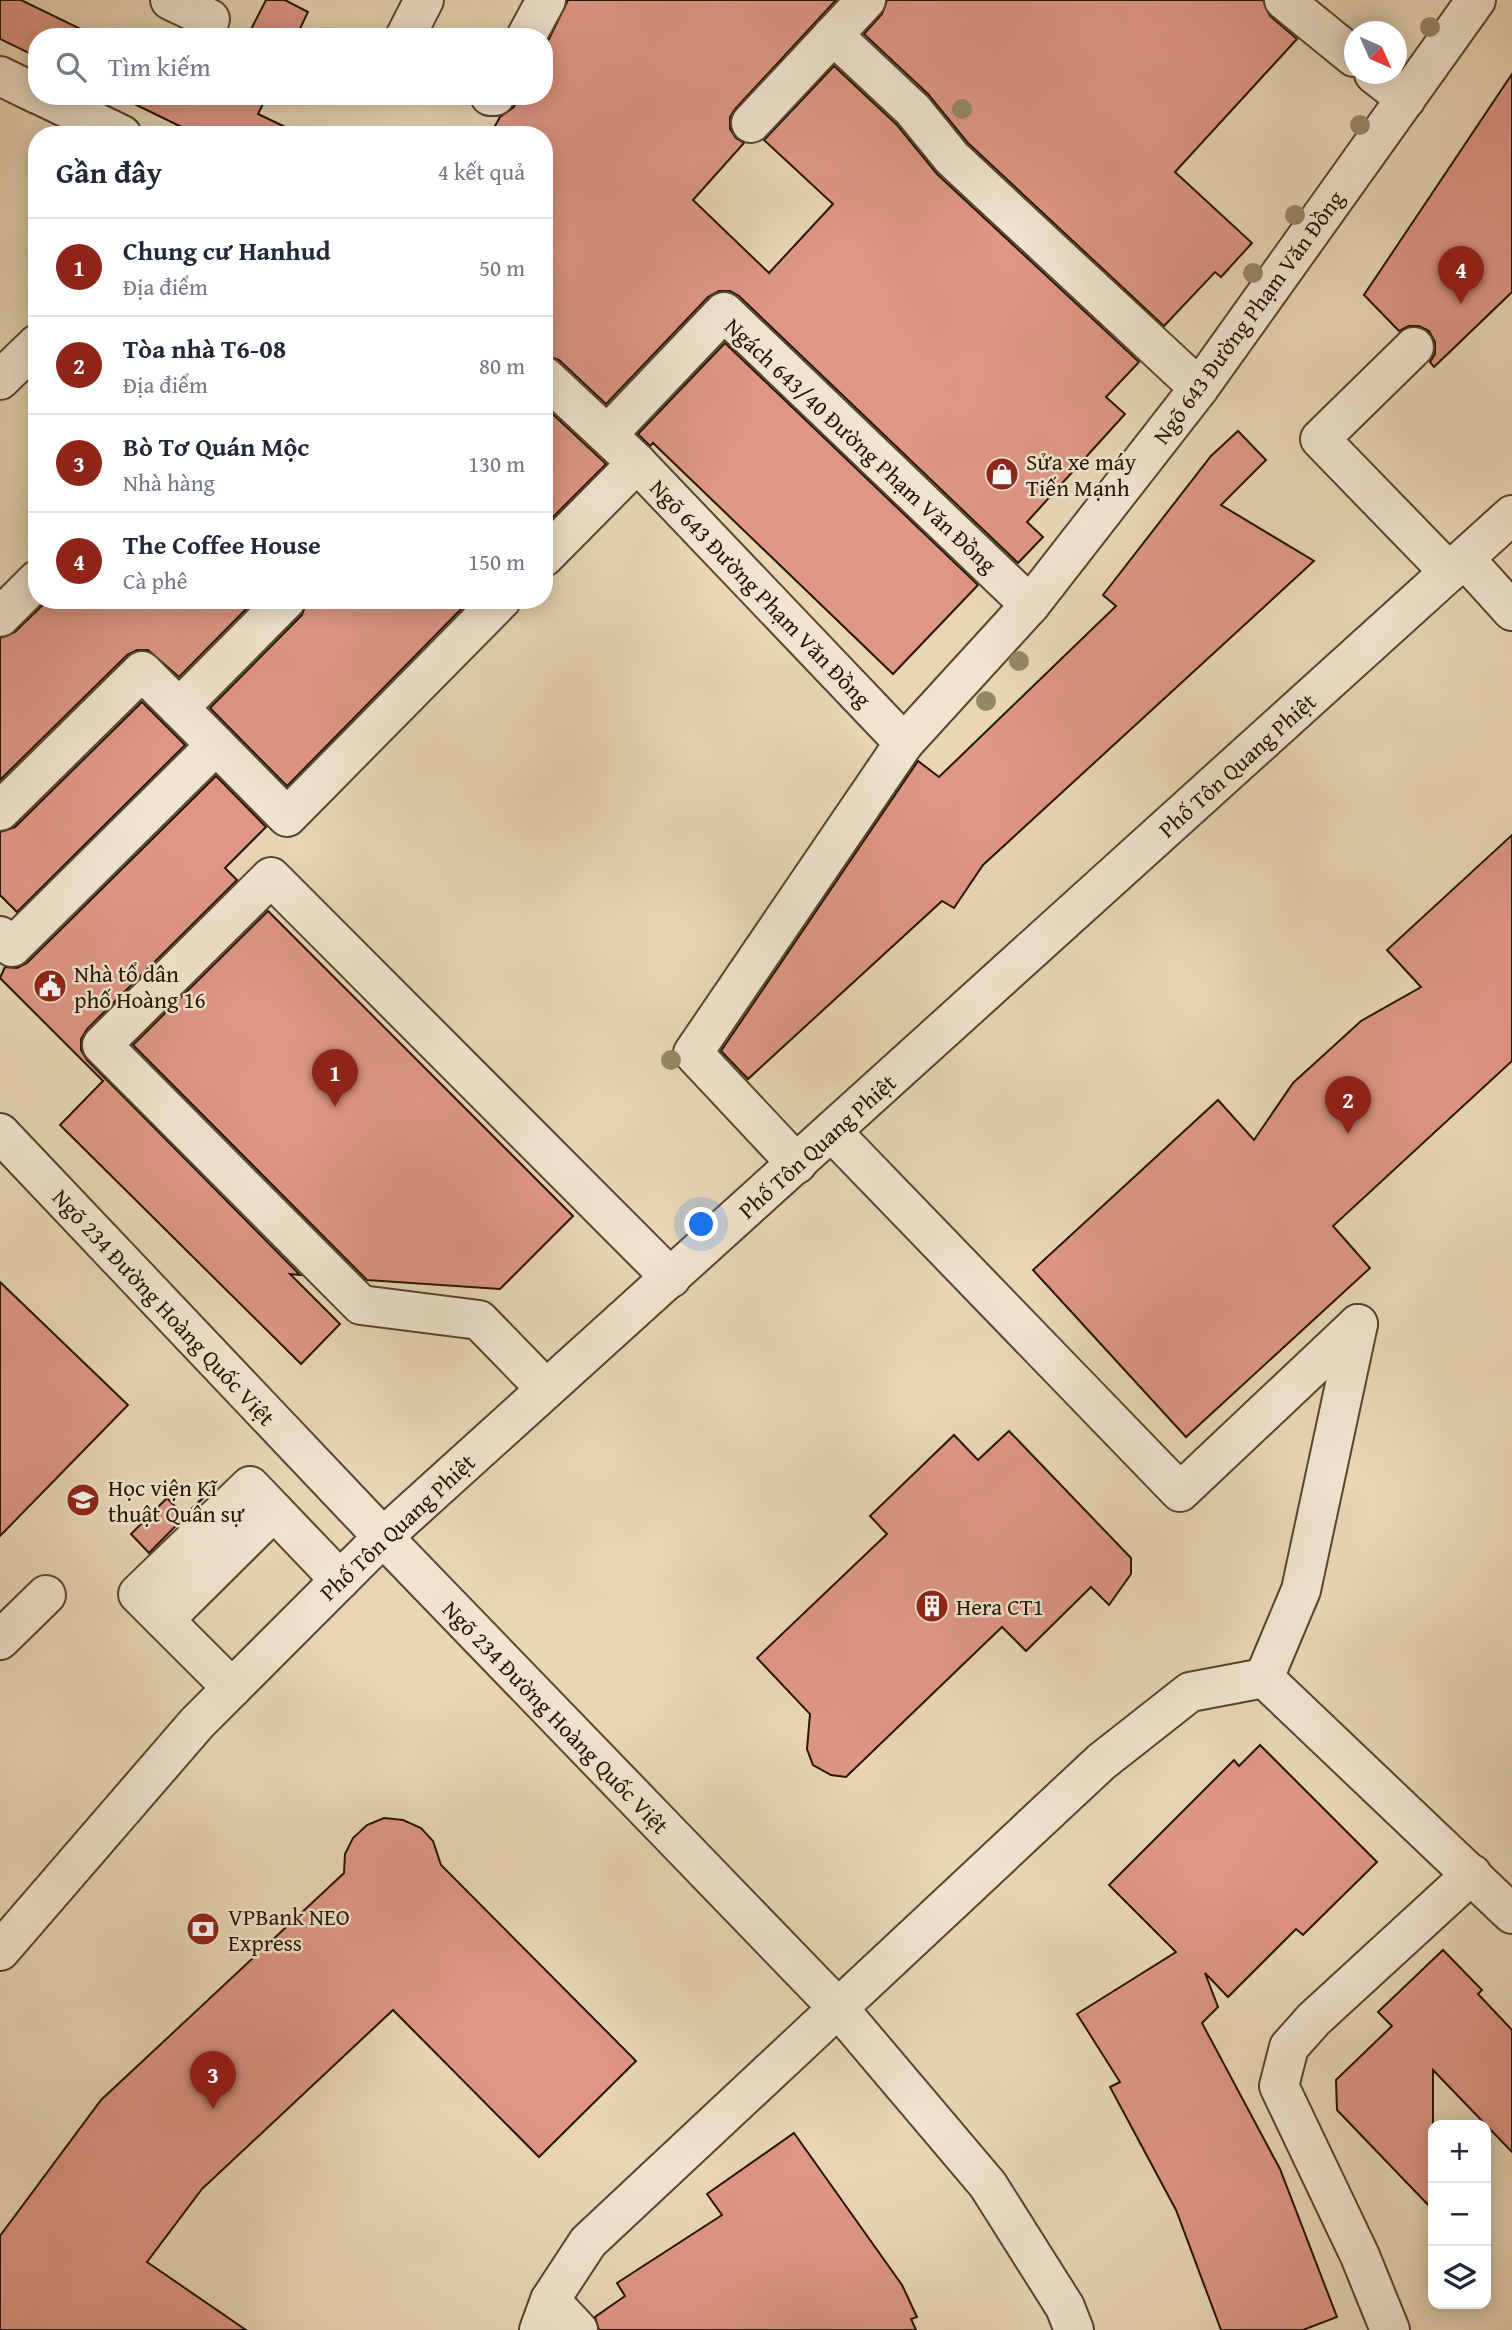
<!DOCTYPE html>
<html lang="vi">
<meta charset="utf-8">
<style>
:root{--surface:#fff;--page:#f6f6f7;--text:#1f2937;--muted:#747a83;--line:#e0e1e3;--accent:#8f2418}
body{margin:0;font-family:"Gentium Book Plus",serif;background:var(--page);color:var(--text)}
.controls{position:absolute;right:21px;bottom:21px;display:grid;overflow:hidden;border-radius:14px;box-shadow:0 4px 18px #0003}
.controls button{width:63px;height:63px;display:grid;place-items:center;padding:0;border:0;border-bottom:2px solid var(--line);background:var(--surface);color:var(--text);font:35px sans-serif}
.compass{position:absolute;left:1344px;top:21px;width:63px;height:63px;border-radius:50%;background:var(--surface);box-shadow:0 4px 18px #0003;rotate:135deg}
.you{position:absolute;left:702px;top:1225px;width:24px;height:24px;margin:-18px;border:5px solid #fff;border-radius:50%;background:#1a73e8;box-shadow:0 0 0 10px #1a73e833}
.badge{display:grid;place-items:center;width:46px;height:46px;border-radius:50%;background:var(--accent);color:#fff;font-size:23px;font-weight:700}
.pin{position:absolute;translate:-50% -58px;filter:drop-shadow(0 2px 4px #0008)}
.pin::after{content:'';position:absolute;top:37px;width:24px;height:21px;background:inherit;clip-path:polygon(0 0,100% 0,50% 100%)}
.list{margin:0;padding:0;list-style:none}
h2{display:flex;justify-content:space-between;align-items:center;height:91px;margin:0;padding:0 28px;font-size:30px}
h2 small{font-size:23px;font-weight:400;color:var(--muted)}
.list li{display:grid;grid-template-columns:46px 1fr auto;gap:21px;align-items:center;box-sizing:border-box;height:98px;padding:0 28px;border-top:2px solid var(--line)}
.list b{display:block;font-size:26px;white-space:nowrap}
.list p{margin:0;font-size:23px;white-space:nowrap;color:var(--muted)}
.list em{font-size:23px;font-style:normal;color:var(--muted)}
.icon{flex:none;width:38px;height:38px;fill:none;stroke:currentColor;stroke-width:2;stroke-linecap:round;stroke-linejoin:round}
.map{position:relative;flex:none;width:1512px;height:2330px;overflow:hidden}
.search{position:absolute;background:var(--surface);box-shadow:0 4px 18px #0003;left:28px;top:28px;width:525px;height:77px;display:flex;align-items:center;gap:18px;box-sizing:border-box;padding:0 24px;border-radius:28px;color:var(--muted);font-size:26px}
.panel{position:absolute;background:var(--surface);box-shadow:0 4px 18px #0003;left:28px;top:126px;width:525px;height:483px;border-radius:28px}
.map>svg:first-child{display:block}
.building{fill:#de9685;stroke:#271501;stroke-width:2}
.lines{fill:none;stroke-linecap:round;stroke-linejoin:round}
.minor-casing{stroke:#57452e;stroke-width:42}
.minor{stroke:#f0e4cf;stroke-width:38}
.tree{fill:#968769}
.labels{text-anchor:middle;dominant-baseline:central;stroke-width:5;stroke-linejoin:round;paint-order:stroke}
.street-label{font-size:23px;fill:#271501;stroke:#f0e4cf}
.poi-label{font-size:23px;fill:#271501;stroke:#f0e4cf;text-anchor:start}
</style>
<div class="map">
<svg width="1512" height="2330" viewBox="0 0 1512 2330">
<rect width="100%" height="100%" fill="#e8d6b5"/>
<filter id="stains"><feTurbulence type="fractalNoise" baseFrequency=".00286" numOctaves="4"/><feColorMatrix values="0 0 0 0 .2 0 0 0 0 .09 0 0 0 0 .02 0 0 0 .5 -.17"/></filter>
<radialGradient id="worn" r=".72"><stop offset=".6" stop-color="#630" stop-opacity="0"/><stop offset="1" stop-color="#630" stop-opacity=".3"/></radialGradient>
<g class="building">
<path d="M0,0H21L97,37H37V57L0,39Z"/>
<path d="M266,0H285L308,12L296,37H247Z"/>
<path d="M568,0H836L735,109L730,117V129L736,138L744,143L693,200L769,273L833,204L764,140L834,66L897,125L937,174L1139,362L1106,397L1125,414L1027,522L1043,537L1018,563L739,296L730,291H719L708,297L606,404L559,360L544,355V135H490L500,117L514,107L517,96H544V49Z"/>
<path d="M887,0H1263L1270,16L1297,39L1175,172L1252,243L1221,277L1215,272L1164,326L968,143L928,94L864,34L882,14Z"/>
<path d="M1512,74V292L1434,367L1430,362L1435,354V342L1429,331L1419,326H1409L1399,331L1364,295Z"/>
<path d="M118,96H267L258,114L302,135H198Z"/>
<path d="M725,343L978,585L893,674L653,443L650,446L638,434Z"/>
<path d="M544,406L606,464L544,526Z"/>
<path d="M1238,431L1266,460L1221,505L1314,561L983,865L954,908L942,901L748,1079L721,1051L918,761L939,777L1116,606L1103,595L1211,456Z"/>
<path d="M48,600H255L179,677L148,650H137L127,655L0,780V638L15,632Z"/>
<path d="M307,600H470L287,786L210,708L302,615Z"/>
<path d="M142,702L185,745L17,912L0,895V832L15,827Z"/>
<path d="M216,776L266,827L225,868L237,880L87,1029L81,1039V1050L87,1060L300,1275L290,1274L340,1324L301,1364L60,1125L103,1081L0,978L5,967L17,968L27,963Z"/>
<path d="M1512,835V1061L1333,1226L1370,1268L1186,1437L1033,1270L1218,1100L1254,1140L1293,1083L1361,1021L1421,987L1387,950Z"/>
<path d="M268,911L573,1216L500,1289L367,1280L133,1045Z"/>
<path d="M0,1282L128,1405L0,1536Z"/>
<path d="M1009,1431L1131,1558V1574L1109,1605L1091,1587L1026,1651L1002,1627L846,1777L831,1775L813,1765L807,1749L810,1714L757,1658L887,1534L870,1516L954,1435L978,1460Z"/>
<path d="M217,1484L149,1553L131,1534L167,1498L184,1516Z"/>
<path d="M1260,1745L1377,1862L1303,1935L1296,1929L1228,1997L1205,1973L1218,2007L1202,2023L1280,2169L1337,2317L1303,2330H1221L1176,2210L1110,2087L1120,2082L1077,2014L1176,1952L1109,1885L1234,1760L1239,1766Z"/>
<path d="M384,1818L403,1820L421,1828L433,1841L441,1865L636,2061L539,2157L393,2010L202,2189L147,2262L246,2330H0V2236L101,2100L344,1873L345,1854L353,1838L367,1825Z"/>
<path d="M1443,1950L1482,1990L1478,1994L1512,2030V2152L1433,2070V2210L1337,2110L1336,2080L1392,2026L1378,2012Z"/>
<path d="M794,2133L902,2285L917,2317L911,2319L916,2330H599L595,2317L625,2296L617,2283L722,2215L707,2194Z"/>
</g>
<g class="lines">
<defs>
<g id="minor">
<path d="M170,0L210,19"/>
<path d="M1284,0L1354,57"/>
<path d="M833,35L913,110L952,158L1199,388"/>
<path d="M405,37L424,0"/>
<path d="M526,37L546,0"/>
<path d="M1374,74L1406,99"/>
<path d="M0,76L37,94"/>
<path d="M42,96L122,135"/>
<path d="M490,96H495"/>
<path d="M751,123L866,0"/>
<path d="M1414,347L1320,439L1449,572"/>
<path d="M544,376L637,463L904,743L1030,605L1199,388L1476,0"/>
<path d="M0,380L37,344"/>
<path d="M607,435L724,312L1030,605"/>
<path d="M544,557L637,463"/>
<path d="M1465,559L1512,611"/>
<path d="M0,617L37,580"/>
<path d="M216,745L287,817L501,600"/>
<path d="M0,811L142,671L179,708"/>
<path d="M0,936L12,947L216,745L179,708L286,600"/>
<path d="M832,1132L1180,1492L1358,1324"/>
<path d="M0,1133L383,1537L839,2009L988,2185L1065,2307L1074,2330"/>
<path d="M797,1164L693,1053L904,743"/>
<path d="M1358,1324L1301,1590L1264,1678L1512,1914"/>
<path d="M546,1389L479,1320L361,1305L102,1045L271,877L671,1278"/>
<path d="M164,1620L274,1511"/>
<path d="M0,1640L46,1595"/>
<path d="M232,1688L138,1594L250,1486L340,1580"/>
<path d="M0,1951L197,1723L383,1537L1512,515"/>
<path d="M550,2300L578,2330"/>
<path d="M539,2330L550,2300L588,2242L1101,1762L1190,1692L1264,1678"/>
<path d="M1390,2330L1360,2256L1279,2086L1289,2047L1314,2019L1472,1874"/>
</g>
</defs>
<use href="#minor" class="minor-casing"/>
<use href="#minor" class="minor"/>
</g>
<g class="tree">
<circle cx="1430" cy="27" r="10"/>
<circle cx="962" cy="109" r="10"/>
<circle cx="1360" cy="125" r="10"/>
<circle cx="1295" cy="215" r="10"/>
<circle cx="1253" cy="273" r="10"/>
<circle cx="1019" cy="661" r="10"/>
<circle cx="986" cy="701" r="10"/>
<circle cx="671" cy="1060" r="10"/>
</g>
<defs>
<symbol id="shop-disc" viewBox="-11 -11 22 22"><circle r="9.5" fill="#8f2418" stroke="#f0e4cf"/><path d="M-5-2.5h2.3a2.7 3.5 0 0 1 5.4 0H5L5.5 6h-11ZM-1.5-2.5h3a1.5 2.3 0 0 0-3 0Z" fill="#fff"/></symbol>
<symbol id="civic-disc" viewBox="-11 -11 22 22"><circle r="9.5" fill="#8f2418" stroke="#f0e4cf"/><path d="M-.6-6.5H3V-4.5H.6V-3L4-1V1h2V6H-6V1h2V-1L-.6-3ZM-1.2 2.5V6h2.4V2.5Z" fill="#fff"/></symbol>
<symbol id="university-disc" viewBox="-11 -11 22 22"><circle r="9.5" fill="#8f2418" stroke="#f0e4cf"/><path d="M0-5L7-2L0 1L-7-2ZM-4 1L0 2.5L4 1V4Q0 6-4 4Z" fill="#fff"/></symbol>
<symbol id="building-disc" viewBox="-11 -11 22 22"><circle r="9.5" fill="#8f2418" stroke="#f0e4cf"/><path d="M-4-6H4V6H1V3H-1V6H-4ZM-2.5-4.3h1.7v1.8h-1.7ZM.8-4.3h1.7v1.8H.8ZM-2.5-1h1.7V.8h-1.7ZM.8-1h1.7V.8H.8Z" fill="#fff"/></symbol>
<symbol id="bank-disc" viewBox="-11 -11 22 22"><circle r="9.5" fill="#8f2418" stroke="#f0e4cf"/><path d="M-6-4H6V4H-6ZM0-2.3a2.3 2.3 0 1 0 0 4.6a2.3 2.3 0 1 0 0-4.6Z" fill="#fff"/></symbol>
</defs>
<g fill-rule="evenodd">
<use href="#shop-disc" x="983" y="455" width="38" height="38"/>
<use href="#civic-disc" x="31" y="967" width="38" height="38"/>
<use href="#university-disc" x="64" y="1481" width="38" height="38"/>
<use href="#building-disc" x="913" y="1587" width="38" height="38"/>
<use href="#bank-disc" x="184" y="1910" width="38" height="38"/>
</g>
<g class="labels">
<g class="street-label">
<text transform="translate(1248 317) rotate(-54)">Ngõ 643 Đường Phạm Văn Đồng</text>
<text transform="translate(861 445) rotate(43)">Ngách 643/40 Đường Phạm Văn Đồng</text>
<text transform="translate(761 593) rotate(46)">Ngõ 643 Đường Phạm Văn Đồng</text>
<text transform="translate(1237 765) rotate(-42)">Phố Tôn Quang Phiệt</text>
<text transform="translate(817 1146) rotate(-42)">Phố Tôn Quang Phiệt</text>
<text transform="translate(164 1307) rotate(47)">Ngõ 234 Đường Hoàng Quốc Việt</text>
<text transform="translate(397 1527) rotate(-43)">Phố Tôn Quang Phiệt</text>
<text transform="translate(556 1717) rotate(46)">Ngõ 234 Đường Hoàng Quốc Việt</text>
</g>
<g class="poi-label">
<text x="1026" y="461">Sửa xe máy<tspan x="1026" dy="26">Tiến Mạnh</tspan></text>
<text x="74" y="973">Nhà tổ dân<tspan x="74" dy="26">phố Hoàng 16</tspan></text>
<text x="108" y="1487">Học viện Kĩ<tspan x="108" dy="26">thuật Quân sự</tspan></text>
<text x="956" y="1606">Hera CT1</text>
<text x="228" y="1916">VPBank NEO<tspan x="228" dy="26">Express</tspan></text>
</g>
</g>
<rect width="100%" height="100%" filter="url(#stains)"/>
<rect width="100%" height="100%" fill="url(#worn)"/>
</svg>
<div class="controls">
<button>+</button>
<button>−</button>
<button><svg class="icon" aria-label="layers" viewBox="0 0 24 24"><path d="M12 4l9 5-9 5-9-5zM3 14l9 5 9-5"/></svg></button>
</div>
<svg class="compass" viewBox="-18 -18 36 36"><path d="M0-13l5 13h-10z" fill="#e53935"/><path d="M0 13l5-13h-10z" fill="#747a83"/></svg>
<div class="you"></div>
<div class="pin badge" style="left:335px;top:1107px">1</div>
<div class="pin badge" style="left:1348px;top:1134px">2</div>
<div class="pin badge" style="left:213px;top:2109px">3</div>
<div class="pin badge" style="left:1461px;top:304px">4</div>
<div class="search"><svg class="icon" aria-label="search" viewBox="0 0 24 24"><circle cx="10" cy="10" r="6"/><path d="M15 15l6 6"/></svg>Tìm kiếm</div>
<section class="panel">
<h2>Gần đây<small>4 kết quả</small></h2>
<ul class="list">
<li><span class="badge">1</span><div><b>Chung cư Hanhud</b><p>Địa điểm</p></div><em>50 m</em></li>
<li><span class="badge">2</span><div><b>Tòa nhà T6-08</b><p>Địa điểm</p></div><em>80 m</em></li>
<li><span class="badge">3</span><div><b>Bò Tơ Quán Mộc</b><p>Nhà hàng</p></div><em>130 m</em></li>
<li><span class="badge">4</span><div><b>The Coffee House</b><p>Cà phê</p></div><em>150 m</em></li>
</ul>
</section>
</div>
